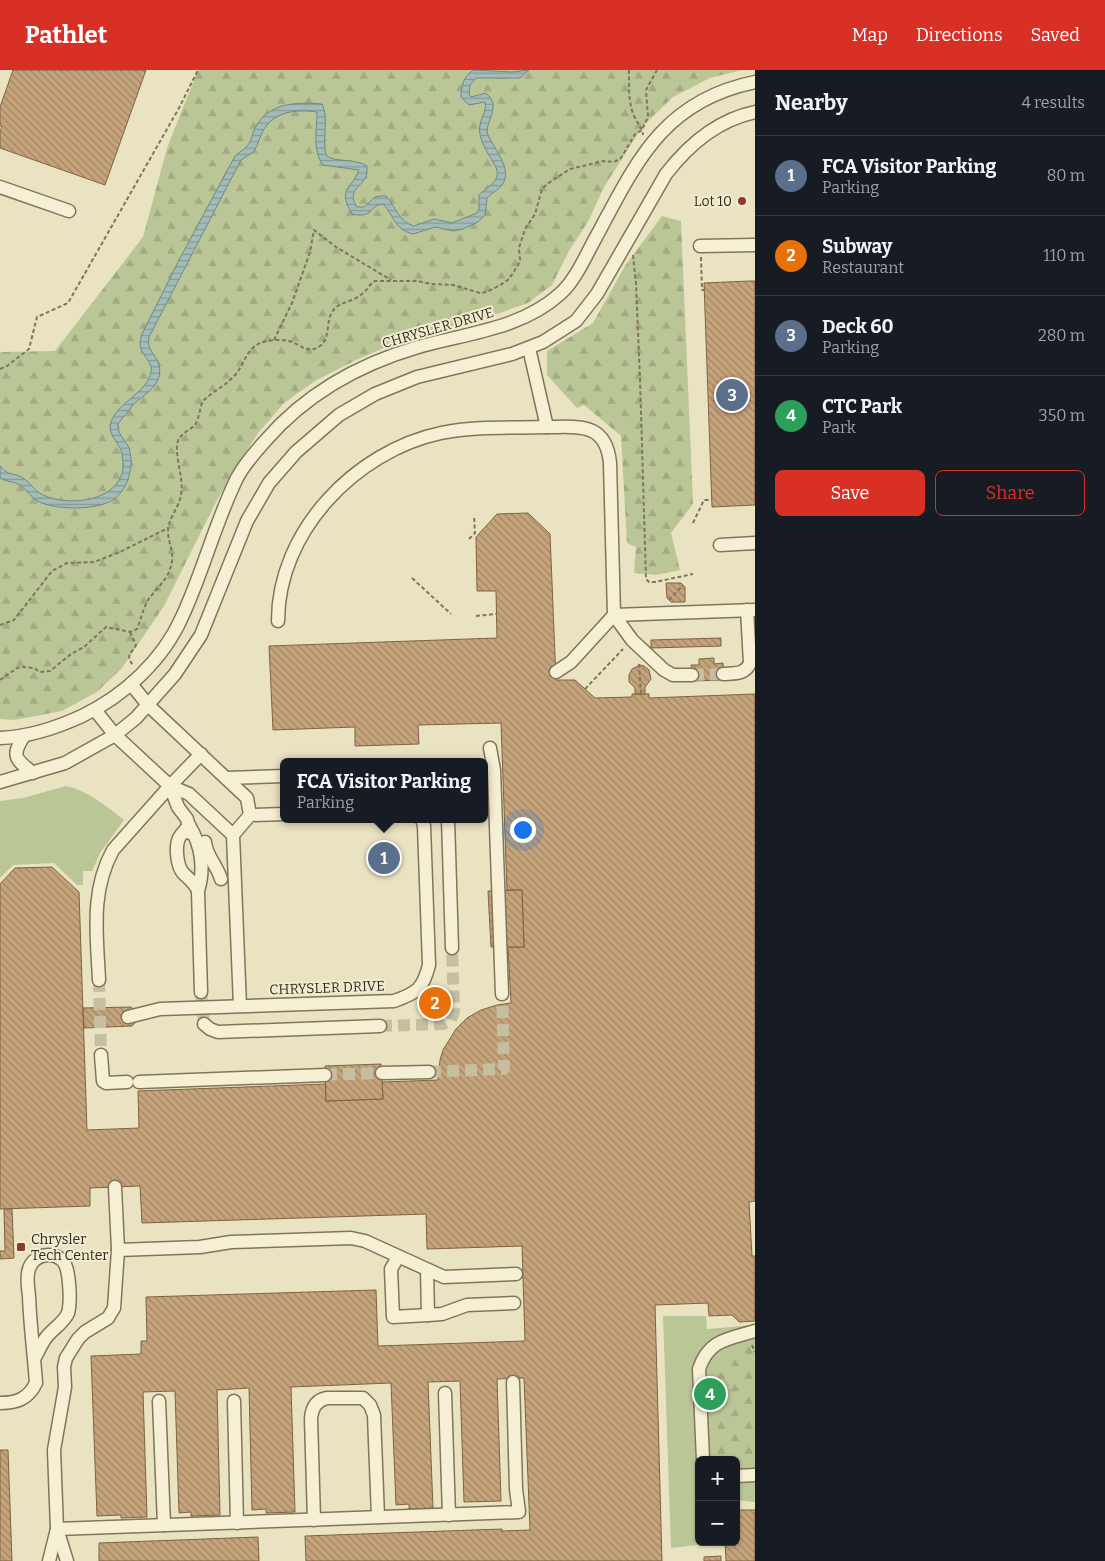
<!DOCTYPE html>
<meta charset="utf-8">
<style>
:root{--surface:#171b24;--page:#20242c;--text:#f1f3f6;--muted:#9ea1a6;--line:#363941;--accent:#d93025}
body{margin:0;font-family:Bitter,serif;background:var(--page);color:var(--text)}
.controls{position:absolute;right:15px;bottom:15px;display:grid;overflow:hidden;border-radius:8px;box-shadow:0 1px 4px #0004}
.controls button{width:45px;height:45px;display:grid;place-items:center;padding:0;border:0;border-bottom:1px solid var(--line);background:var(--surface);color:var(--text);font:25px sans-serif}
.you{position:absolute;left:522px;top:759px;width:18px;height:18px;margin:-12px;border:4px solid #fff;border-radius:50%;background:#1a73e8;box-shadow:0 0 0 8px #1a73e833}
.badge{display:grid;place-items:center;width:32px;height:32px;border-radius:50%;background:var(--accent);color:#fff;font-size:16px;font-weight:700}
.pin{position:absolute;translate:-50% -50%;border:2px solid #fff;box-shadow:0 1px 5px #0006}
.popup{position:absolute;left:280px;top:688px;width:208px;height:65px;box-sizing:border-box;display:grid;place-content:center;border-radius:8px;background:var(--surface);filter:drop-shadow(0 1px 4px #0005);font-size:16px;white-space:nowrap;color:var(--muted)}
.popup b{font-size:19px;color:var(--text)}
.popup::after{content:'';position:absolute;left:50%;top:100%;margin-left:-10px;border:10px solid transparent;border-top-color:var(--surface)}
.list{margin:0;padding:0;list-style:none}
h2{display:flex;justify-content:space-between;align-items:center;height:65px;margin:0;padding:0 20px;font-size:21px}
h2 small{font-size:16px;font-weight:400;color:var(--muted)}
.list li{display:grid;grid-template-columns:32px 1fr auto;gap:15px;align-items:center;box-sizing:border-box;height:80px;padding:0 20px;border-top:1px solid var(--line)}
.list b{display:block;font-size:19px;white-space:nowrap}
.list p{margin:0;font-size:16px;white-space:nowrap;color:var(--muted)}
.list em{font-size:16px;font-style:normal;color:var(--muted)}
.actions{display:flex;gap:10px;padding:15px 20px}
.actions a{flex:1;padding:11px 0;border:1px solid var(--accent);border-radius:8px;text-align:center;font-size:18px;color:var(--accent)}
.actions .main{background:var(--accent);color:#fff}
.map{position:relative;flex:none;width:755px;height:1491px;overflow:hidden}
header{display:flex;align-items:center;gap:30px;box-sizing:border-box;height:70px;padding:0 25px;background:var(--accent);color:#fff}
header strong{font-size:24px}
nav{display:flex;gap:28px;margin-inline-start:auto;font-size:18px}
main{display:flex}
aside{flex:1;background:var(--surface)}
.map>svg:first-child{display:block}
.green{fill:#bbc697}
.forest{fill:url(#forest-firs)}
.water{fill:url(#water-rules);stroke:#6c8986}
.building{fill:url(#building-back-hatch);stroke:#7f6243}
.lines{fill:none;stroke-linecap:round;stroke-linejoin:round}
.minor-tunnel{stroke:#c5bea1;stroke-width:12;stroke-dasharray:12 6;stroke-linecap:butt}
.minor-casing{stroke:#82745b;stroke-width:15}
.path{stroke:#82745b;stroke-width:2;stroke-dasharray:4 2.5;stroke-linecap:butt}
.minor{stroke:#f5f0d4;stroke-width:12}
.poi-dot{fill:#8b3b30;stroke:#f2ecd0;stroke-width:2}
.labels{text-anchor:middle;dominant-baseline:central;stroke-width:4;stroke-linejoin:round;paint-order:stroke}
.poi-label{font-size:14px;fill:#332a1e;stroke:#f2ecd0;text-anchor:end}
.street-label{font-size:14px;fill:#332a1e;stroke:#f2ecd0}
</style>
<header>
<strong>Pathlet</strong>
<nav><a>Map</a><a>Directions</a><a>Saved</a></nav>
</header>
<main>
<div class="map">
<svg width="755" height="1491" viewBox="0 0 755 1491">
<defs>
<pattern id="forest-firs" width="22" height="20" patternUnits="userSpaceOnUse" patternTransform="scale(1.25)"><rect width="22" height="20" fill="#bbc697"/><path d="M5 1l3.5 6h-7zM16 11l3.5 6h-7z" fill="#a1aa82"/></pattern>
<pattern id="water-rules" width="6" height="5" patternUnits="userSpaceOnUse" patternTransform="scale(1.25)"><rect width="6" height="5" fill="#a4bcb8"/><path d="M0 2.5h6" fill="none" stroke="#869995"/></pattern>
<pattern id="building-back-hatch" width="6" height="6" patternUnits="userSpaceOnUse" patternTransform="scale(1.25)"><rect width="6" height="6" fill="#c5a37b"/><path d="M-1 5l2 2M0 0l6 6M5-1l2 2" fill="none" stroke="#a18564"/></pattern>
</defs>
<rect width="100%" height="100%" fill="#eae3c2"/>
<g class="green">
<path d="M66,716C89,721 106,736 124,750L100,783L92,801H83V815H77L54,793L13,795L0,808V731L23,728Z"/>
<path d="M663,1246H706L707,1259L755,1255V1432L736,1430V1390H699V1472L715,1473L671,1478Z"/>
</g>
<g class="forest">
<path d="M198,0H742L710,8L673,27L643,56L604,117L589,150L569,181L552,215L528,233L497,244L407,268L356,290L315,311L284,333L259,362L238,394L217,430L164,536L122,598L97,622L62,641L14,650L0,649V282L55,281L143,167L167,78Z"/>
<path d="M662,146L681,151L693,434L671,463L680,500L656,505L634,503L636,477L627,473L621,366L584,335L577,338L547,305V281L593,253L625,196Z"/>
<path d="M755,1270V1384L718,1388L712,1357L707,1303L729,1280Z"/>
</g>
<path class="water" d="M474,0L512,2L529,0L520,8H476L470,15L469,24L471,27L486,23C501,36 488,46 487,62C492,78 514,98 502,115C498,120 492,123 487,128L485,145L478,152L463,159L453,161L435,157L413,164C393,159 395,146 383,134C369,135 374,149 352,144C337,119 351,120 359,100L323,95C312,80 317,59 317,42C297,39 272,41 262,63C259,69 258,75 254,81C250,85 245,87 241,90L149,267C146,280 156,284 159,295C164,315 144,324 133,335C128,341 123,348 118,354C117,364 125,369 129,378C131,385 132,394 130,401C129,411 122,424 113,430C96,440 60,440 42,433C31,429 27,419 18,414C12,411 6,412 0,408V396C11,408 12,401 23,408C31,413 34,421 43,425C68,437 118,432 123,399C123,393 123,385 121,380C117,371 107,363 111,352C118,332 148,322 151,302C154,289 134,284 142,264L179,190L235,86C239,82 244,80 247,76C252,71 252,63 255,58C269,32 297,32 322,34C329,48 322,69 326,85C334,93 355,88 367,96C367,98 367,101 367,104C362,118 346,120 357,137H364C374,129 373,125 386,126C396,137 399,152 414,156L434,149L452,153L477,143L479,139V125C487,117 499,113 497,100C491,86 477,71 480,55C481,47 487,41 485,32L469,35L461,27C461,16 464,5 474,0Z"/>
<g class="building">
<path d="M13,0H146L105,115L0,78V61L2,57L0,56V37Z"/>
<path d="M750,211H755V435L712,437L704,213Z"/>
<path d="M528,443L550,464L556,610H575L595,628L632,627V624H649V628L755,624V1131L749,1132L752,1186H755V1251L739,1252L732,1245L709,1246L708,1233L655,1235L662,1491H306L305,1466L502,1459V1461L530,1460L524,1308L497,1309L501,1431L464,1432L460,1311L428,1312L433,1438L409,1439V1434L396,1435L391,1313L291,1317L295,1442L266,1443V1439L252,1440L249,1318L217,1320L220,1445L191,1446V1442L179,1443L175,1321L143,1322L147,1447L121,1448V1445L97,1446L91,1286L141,1284V1271H147L146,1227L376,1220L378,1276L525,1271L522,1176L427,1179L426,1144L142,1153L140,1116L90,1118V1136L0,1139V814L15,798L52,797L79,822L87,1060L139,1058L138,1021L326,1014V1031L383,1029L382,1012L438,1010L440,990L443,980L456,959L467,948L481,940L497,935L511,933L508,877H524L522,820H507L501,653L418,655L419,674L355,676V657L273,660L269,576L497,568L496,521H477L476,467L497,444Z"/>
<path d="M666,513H681L685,517V532H671L667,528Z"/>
<path d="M721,568V576L651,578V570Z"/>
<path d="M714,588V594L723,593L724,610L692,611L691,595H699V589Z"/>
<path d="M640,595L644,596L649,600L651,609L645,617V624H635V618L629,612V605L632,599Z"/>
<path d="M522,820L524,877H491L488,821Z"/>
<path d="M131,937L137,942L138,950L132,956L84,958L83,938Z"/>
<path d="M381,994L383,1029L326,1031L325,996Z"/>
<path d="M4,1139H12L14,1188L0,1189V1181H5Z"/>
<path d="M0,1380H8L12,1491H0Z"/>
<path d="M736,1440H755V1491H726L725,1472H736Z"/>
<path d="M258,1467L259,1491H99V1473Z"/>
<path d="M721,1486V1491H704V1487Z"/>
</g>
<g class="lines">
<g class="minor-tunnel">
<path d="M692,605L723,604"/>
<path d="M99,910L101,985"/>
<path d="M201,922L204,954"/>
<path d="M380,956L443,954L451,950L454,941L452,878"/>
<path d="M429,1002L504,999L502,924"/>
<path d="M325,1005L382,1003"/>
</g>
<defs>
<g id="minor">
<path d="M0,117L69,141"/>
<path d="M700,176L755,175"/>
<path d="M529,278L547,357C579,357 606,352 610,393L614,545L571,592L556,602"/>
<path d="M720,475L755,473"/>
<path d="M614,545L755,540"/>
<path d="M614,545L632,570L664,600L673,605H692"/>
<path d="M278,551C278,461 356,381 441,363C476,356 512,358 547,357"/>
<path d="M723,604C734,603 745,605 750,593L747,540"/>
<path d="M131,614L148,635L247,728L250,745"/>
<path d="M95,640L115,665L170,716L189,724L233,765"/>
<path d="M24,666C11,686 15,689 33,703"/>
<path d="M0,668C29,667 56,658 82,646C124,626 163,590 182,547C203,502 215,453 237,408C244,395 256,381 266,370C306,324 360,294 418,277C467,263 522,259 561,223C576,209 585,187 595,169C636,93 662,31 755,12"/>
<path d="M490,678L494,700L502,924"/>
<path d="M226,708L284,706"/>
<path d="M0,712L65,693L115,665L136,648L175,604L201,565L247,451L269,413L296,382L339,345L375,324L417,307L512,284L543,272L576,251L597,224L666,104C689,74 717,50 755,42"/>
<path d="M170,716L178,737L187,749L190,763"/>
<path d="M448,749L452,878"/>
<path d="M189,755C201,775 205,798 198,821L201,922"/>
<path d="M189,755C186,760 182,763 179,768C175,777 177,796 183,803C189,809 195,813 198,821"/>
<path d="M205,772C206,786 217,795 221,809"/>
<path d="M99,910C97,865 90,822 113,780L170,716L201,684"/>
<path d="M240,936L233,765L250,745L284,744"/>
<path d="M128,947L160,939L394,931C417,923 423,919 429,895L424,756L422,749"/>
<path d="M204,954L210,959L218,962L380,956"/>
<path d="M101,985L103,1011L106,1013L127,1012"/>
<path d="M382,1003L429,1002"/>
<path d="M139,1012L325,1005"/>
<path d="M118,1180L200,1177L231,1172L351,1168L365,1171L444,1207L516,1204"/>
<path d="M398,1187L391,1199L393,1247L428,1245"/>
<path d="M427,1200L428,1245L442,1244L467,1235L514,1233"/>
<path d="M445,1323L449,1445"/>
<path d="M159,1331L164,1455"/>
<path d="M234,1331L237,1453"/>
<path d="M0,1333C17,1333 28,1329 36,1313C34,1284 30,1255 29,1226C28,1217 26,1207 29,1199C33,1185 52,1180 63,1191C70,1199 71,1233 68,1243C64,1253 51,1260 45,1269C41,1275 38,1282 34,1289"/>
<path d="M703,1390L699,1299C709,1269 729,1269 755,1261"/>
<path d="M736,1406L755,1405"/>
<path d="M314,1450L311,1348C312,1338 316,1330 327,1328H363L370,1335L374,1345L378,1447"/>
<path d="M57,1459L519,1442L516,1419L513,1312"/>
<path d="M49,1491L57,1459"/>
<path d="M67,1491L57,1459L54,1380L65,1317L64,1297L66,1288L78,1269L85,1262L108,1248L114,1238L118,1180L115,1117"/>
</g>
</defs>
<use href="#minor" class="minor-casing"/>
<g class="path">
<path d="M629,0C629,15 628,32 634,46C637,53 642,57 643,65"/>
<path d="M633,185L636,214L640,309L646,509L649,512H655L693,504"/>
<path d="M701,187L702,220H704"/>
<path d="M274,270L292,233L310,182L314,160L336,177L391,210"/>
<path d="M0,299L7,296L29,279L37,247L68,233L179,38L198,0"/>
<path d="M693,453L704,430H712"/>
<path d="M469,469L475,463L474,446"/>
<path d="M412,508L451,544"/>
<path d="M669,530L683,515"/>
<path d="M476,546L496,544"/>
<path d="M0,555L14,550L52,501L67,493L94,492L120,482L168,458"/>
<path d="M130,562L136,575C131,584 125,585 133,595"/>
<path d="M639,594L641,624"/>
<path d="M0,610L17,598L22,597L34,598L40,602L50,601L71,584L84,577L106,557L130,562L137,559C141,549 143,539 148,530C155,520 167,510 170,499C176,483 168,475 168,461C168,448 179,438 181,425C184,409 176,392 177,375C178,365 187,362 194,356C200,349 199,338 203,331C213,321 227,315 236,304C244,294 246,281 258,274C265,270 281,269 289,271C300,274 308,285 320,276C330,269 326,254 331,244C337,231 352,233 362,224C368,220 369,214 375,211H418L431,214L453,215L480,223L487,222L502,214L509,209L518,195L520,190L519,178L525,159L535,144L542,119L547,114L570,99L604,91L614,92L621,88L635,64L642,60L648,47L646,20L657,0"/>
<path d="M585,619L623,579"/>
<path d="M752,1275L755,1282"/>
</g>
<use href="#minor" class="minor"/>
</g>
<g class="poi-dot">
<circle cx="742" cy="131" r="5"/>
<rect x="16" y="1172" width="10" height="10" rx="2.5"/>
</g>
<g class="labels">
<g class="poi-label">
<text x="732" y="131">Lot 10</text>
<text x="31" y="1169" text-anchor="start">Chrysler<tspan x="31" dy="16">Tech Center</tspan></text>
</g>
<g class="street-label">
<text transform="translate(438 258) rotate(-16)">CHRYSLER DRIVE</text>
<text transform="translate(327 918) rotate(-2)">CHRYSLER DRIVE</text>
</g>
</g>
</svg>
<div class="controls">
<button>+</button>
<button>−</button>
</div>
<div class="you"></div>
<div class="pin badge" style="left:384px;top:788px;background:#5c6f8a">1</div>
<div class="popup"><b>FCA Visitor Parking</b>Parking</div>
<div class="pin badge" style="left:435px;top:933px;background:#e8710a">2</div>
<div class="pin badge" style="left:732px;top:325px;background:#5c6f8a">3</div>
<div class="pin badge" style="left:710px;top:1324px;background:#2e9e5b">4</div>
</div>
<aside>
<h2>Nearby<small>4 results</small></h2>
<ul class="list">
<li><span class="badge" style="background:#5c6f8a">1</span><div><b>FCA Visitor Parking</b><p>Parking</p></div><em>80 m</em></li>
<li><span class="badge" style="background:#e8710a">2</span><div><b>Subway</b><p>Restaurant</p></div><em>110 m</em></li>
<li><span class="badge" style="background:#5c6f8a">3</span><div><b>Deck 60</b><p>Parking</p></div><em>280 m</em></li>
<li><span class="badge" style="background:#2e9e5b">4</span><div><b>CTC Park</b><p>Park</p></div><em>350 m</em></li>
</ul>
<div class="actions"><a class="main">Save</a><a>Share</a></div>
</aside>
</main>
